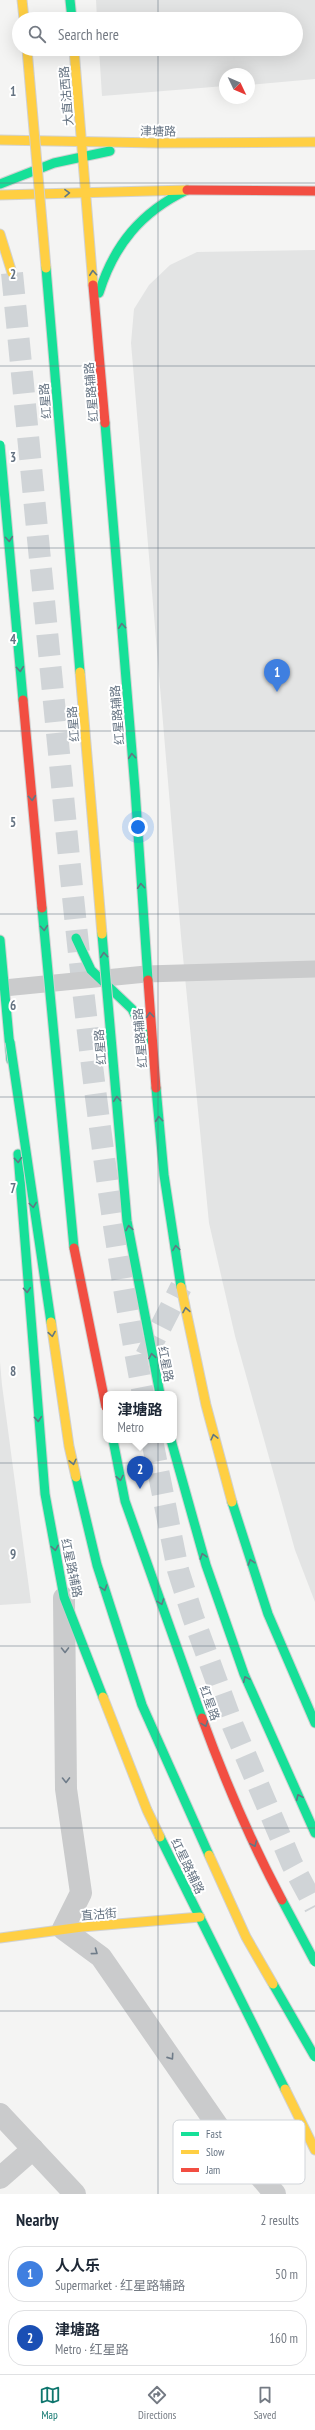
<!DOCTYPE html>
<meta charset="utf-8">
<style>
:root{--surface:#fff;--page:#f2f2f3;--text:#1f2937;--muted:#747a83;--line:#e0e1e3;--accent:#0f766e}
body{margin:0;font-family:"PT Sans Narrow","Noto Sans SC",sans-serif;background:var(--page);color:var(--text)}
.compass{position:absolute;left:219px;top:68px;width:36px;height:36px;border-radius:50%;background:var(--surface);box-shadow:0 4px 16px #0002;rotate:134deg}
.you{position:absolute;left:138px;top:827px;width:14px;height:14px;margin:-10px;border:3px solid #fff;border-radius:50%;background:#1a73e8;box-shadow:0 0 0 6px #1a73e833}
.badge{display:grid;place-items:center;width:26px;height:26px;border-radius:50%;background:var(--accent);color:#fff;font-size:13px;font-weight:700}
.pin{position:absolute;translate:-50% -33px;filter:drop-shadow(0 1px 2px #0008)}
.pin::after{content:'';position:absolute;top:21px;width:14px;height:12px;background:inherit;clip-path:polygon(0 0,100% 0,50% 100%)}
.popup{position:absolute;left:103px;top:1391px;width:74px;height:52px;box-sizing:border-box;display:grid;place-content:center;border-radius:8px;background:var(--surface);filter:drop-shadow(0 1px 3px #0005);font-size:13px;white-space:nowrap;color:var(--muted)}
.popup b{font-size:15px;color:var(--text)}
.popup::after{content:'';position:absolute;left:50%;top:100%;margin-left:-8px;border:8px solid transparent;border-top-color:var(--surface)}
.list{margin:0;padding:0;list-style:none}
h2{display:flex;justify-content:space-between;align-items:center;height:52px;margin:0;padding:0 16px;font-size:17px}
h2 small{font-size:13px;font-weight:400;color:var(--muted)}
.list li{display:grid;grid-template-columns:26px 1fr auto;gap:12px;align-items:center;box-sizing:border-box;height:56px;margin:0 8px 8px;padding:0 8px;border:1px solid var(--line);border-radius:16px}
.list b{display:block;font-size:15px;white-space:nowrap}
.list p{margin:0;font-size:13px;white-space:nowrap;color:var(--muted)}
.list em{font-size:13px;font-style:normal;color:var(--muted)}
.icon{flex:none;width:22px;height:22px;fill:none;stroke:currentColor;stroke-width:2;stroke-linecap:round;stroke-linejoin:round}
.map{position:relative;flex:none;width:315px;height:2194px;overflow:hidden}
.search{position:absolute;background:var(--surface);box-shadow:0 4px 16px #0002;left:12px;right:12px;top:12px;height:44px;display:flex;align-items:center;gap:10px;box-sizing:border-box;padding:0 14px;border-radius:22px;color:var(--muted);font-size:15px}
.sheet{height:180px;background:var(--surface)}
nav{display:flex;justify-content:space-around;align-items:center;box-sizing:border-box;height:56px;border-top:1px solid var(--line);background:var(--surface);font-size:11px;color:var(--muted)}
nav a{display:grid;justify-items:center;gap:2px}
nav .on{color:var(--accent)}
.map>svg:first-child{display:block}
.built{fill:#e3e4e4}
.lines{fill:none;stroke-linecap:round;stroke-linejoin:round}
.secondary-tunnel{stroke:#d0d4d7;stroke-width:22;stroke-dasharray:22 11;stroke-linecap:butt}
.fast-casing{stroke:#d1d2d2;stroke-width:11}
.slow-casing{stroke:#d1d2d2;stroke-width:11}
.jam-casing{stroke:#d1d2d2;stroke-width:11}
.lane{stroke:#cacbcc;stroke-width:17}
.street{stroke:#cacbcc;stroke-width:22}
.fast{stroke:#16e098;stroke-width:9}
.slow{stroke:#ffcf43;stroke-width:9}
.jam{stroke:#f24e42;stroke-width:9}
.fast-bridge-casing{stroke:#d0d0d1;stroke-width:11;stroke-linecap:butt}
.slow-bridge-casing{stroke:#d0d0d1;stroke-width:11;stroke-linecap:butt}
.jam-bridge-casing{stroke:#d0d0d1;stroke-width:11;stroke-linecap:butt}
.fast-bridge{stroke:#16e098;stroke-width:9}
.slow-bridge{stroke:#ffcf43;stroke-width:9}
.jam-bridge{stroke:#f24e42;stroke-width:9}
.oneway{stroke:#617883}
.oneway2{stroke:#6f7c89}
.grid{fill:none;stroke:#657382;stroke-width:1;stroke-opacity:0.55}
.labels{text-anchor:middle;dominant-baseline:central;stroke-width:4;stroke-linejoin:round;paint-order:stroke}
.street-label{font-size:12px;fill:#657382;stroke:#fff}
.key{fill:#fff;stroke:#d1d5da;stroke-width:1}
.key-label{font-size:11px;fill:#657382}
.grid-label{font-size:13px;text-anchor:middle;font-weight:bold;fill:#657382;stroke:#fff;stroke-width:4;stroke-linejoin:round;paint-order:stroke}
</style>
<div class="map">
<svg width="315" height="2194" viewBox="0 0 315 2194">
<rect width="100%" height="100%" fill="#f4f4f3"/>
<g class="built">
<path d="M96,0H315V79L249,85V74H225V86L102,96L99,49H296V19H97Z"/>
<path d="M315,250V1602L295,1550L235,1336L209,1223L181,936L131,343L134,309L149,285L170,265L197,252Z"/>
<path d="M0,1362L2,1385L31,1603L0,1605Z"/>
</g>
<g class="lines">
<g class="secondary-tunnel">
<path d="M12,273C28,433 43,593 59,753C79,968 102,1182 143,1394"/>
<path d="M146,1356L181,1287"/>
<path d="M152,1440L178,1570L193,1617L233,1726L292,1864L315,1907"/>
</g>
<defs>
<g id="fast">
<path d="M70,0L72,19"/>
<path d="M0,184L54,163L110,151"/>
<path d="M99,293C114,245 141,212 187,190"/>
<path d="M105,423L135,789L148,980"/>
<path d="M76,938L91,970L132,1009L147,1040"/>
<path d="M0,940L11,1060"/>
<path d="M156,1088L164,1175L181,1287"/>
<path d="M18,1154L45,1494L64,1597L103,1697"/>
<path d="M171,1440L206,1565L244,1674L315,1833"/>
<path d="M232,1502L268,1614L315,1723"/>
<path d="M160,1837L285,2089"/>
</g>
<g id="slow">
<path d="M22,0L24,19"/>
<path d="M74,49L93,285"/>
<path d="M0,140L158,143L315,142"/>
<path d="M0,195L187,190"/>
<path d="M0,234L12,273"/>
<path d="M181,1287L206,1405L232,1502"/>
<path d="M103,1697L147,1810L160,1837"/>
<path d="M0,1938L82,1927L200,1917"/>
<path d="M285,2089L315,2150"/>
</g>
<g id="jam">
<path d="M187,190L315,191"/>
<path d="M93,285L105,423"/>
<path d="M148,980L156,1088"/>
</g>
</defs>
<use href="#fast" class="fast-casing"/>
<use href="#slow" class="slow-casing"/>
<use href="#jam" class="jam-casing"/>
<path class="lane" d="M4,988L146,974L315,969"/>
<g class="street">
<path d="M64,1598L66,1789L81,1893L63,1929L101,1957L222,2132L275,2194"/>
<path d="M0,2114L75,2194"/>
<path d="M0,2178L33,2149"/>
</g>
<use href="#fast" class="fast"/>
<use href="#slow" class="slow"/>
<use href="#jam" class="jam"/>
<defs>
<g id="fast-bridge">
<path d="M46,268L80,672"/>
<path d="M0,445L23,700"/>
<path d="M42,908L74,1248"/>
<path d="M102,934L127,1221L160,1394"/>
<path d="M10,1042L51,1322"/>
<path d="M113,1440L125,1501L202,1718"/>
<path d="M76,1477L97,1565L142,1705L209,1855"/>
<path d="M282,1900L315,1962"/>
<path d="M273,1984L315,2057"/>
</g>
<g id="slow-bridge">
<path d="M27,49L46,268"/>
<path d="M80,672L102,934"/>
<path d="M51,1322L69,1446L76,1477"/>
<path d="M209,1855L246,1937L273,1984"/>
</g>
<g id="jam-bridge">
<path d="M23,700L42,908"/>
<path d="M74,1248L106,1407"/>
<path d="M202,1718C225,1781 251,1842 282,1900"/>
</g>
</defs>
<use href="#fast-bridge" class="fast-bridge-casing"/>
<use href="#slow-bridge" class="slow-bridge-casing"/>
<use href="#jam-bridge" class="jam-bridge-casing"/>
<use href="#fast-bridge" class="fast-bridge"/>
<use href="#slow-bridge" class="slow-bridge"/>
<use href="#jam-bridge" class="jam-bridge"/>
</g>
<defs><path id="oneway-chevron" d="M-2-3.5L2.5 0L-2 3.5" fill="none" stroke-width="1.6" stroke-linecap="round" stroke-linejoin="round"/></defs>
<g class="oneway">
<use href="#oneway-chevron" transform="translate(67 193) rotate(-1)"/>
<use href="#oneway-chevron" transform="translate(93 273) rotate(-95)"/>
<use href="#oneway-chevron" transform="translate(9 539) rotate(85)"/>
<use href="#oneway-chevron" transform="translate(122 626) rotate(-95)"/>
<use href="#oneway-chevron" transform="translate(20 669) rotate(85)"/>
<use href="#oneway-chevron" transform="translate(132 756) rotate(-95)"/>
<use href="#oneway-chevron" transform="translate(32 798) rotate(85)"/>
<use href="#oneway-chevron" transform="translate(141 886) rotate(-94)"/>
<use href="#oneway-chevron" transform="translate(44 928) rotate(85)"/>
<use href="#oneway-chevron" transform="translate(104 955) rotate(-95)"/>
<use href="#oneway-chevron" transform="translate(150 1015) rotate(-95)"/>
<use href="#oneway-chevron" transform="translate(117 1099) rotate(-95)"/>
<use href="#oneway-chevron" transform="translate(159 1119) rotate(-95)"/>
<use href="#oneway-chevron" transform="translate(18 1160) rotate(86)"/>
<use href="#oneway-chevron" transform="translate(33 1205) rotate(82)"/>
<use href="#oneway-chevron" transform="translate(129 1228) rotate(-100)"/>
<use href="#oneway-chevron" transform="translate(176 1248) rotate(-98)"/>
<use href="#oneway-chevron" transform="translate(27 1290) rotate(86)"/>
<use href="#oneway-chevron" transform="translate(186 1310) rotate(-100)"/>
<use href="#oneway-chevron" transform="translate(52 1334) rotate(81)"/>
<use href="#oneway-chevron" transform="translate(152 1356) rotate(-100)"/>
<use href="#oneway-chevron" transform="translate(38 1419) rotate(85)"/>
<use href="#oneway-chevron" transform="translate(214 1437) rotate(-104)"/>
<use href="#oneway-chevron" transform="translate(73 1462) rotate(77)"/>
<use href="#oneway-chevron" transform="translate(120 1478) rotate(79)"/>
<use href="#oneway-chevron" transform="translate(55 1548) rotate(80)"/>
<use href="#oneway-chevron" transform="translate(203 1556) rotate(-107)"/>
<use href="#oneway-chevron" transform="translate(251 1562) rotate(-108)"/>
<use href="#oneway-chevron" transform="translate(104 1588) rotate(72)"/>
<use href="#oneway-chevron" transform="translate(161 1602) rotate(70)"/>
<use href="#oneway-chevron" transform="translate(246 1679) rotate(-114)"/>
<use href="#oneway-chevron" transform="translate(205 1724) rotate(70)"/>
<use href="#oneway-chevron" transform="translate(299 1797) rotate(-114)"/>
<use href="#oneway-chevron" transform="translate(254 1844) rotate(66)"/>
</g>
<g class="oneway2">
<use href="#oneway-chevron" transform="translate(65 1650) rotate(89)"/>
<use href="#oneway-chevron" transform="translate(66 1780) rotate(89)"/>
<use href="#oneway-chevron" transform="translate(95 1952) rotate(36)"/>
<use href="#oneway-chevron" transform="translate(171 2057) rotate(55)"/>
</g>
<path class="grid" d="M158,0V19M158,49V2194M0,183H315M0,366H315M0,548H315M0,731H315M0,914H315M0,1097H315M0,1280H315M0,1463H315M0,1646H315M0,1828H315M0,2011H315"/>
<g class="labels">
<g class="street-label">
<text transform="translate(66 96) rotate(-95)">大直沽西路</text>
<text transform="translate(158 131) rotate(1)">津塘路</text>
<text transform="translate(91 392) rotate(-95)">红星路辅路</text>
<text transform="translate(45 401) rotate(-95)">红星路</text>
<text transform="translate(117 715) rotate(-95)">红星路辅路</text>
<text transform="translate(73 724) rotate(-95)">红星路</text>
<text transform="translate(140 1038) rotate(-95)">红星路辅路</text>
<text transform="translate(100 1047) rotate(-95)">红星路</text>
<text transform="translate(166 1364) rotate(79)">红星路</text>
<text transform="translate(72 1568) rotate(78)">红星路辅路</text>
<text transform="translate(210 1703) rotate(70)">红星路</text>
<text transform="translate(188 1866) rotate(64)">红星路辅路</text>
<text transform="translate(99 1914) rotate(-5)">直沽街</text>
</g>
</g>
<rect x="173" y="2120" width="132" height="64" rx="6" class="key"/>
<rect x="181" y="2132" width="18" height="4" fill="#16e098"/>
<rect x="181" y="2150" width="18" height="4" fill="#ffcf43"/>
<rect x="181" y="2168" width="18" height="4" fill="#f24e42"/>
<g class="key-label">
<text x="206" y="2138">Fast</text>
<text x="206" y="2156">Slow</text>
<text x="206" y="2174">Jam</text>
</g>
<g class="grid-label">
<text x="13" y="96">1</text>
<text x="13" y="279">2</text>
<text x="13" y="462">3</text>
<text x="13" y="644">4</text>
<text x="13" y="827">5</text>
<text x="13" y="1010">6</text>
<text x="13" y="1193">7</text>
<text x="13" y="1376">8</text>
<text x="13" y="1559">9</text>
</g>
</svg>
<svg class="compass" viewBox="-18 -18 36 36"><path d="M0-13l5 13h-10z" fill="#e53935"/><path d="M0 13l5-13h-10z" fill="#747a83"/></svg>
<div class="you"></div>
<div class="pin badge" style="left:277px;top:692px;background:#3f7fe0">1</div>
<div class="pin badge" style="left:140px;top:1489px;background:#1a4fb4">2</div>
<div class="popup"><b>津塘路</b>Metro</div>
<div class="search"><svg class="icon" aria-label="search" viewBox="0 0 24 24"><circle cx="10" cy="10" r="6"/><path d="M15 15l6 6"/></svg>Search here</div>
</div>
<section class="sheet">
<h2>Nearby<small>2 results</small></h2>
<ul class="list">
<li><span class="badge" style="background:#3f7fe0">1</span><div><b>人人乐</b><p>Supermarket · 红星路辅路</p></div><em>50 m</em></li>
<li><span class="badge" style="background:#1a4fb4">2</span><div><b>津塘路</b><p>Metro · 红星路</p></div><em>160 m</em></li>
</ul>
</section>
<nav>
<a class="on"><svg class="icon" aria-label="map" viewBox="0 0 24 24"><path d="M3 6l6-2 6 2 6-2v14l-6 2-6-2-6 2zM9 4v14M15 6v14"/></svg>Map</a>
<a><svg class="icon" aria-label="directions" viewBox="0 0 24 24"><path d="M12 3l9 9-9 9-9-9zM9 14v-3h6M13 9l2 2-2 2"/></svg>Directions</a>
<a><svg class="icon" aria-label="saved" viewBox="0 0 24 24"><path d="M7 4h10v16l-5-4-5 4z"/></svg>Saved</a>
</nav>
